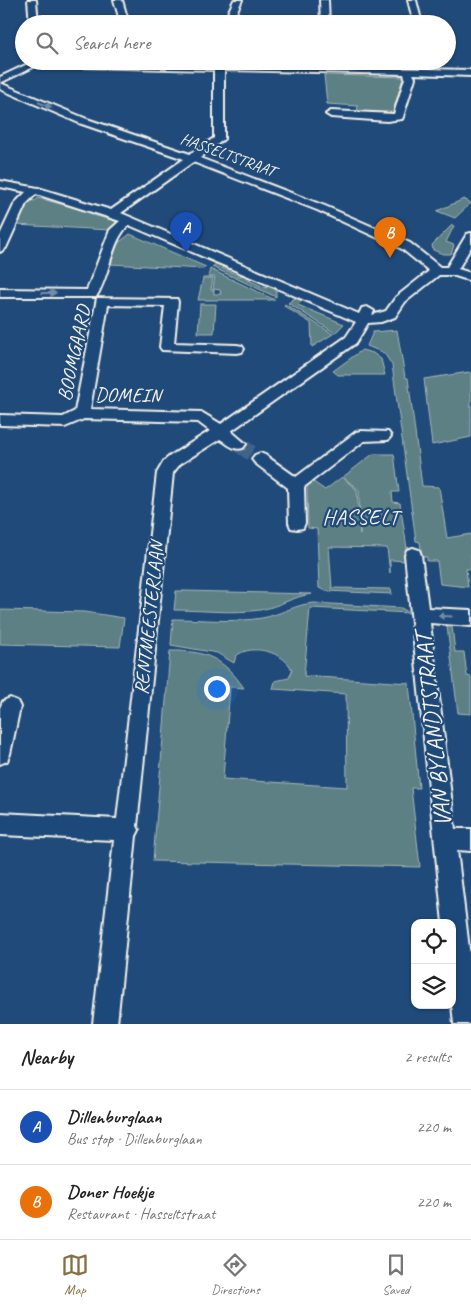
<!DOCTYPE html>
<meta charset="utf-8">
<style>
:root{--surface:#fff;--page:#f2f2f2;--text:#222;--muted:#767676;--line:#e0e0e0;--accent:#857141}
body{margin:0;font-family:Caveat,sans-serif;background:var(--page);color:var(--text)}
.controls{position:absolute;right:15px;bottom:15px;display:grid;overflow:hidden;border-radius:10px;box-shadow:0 1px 4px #0004}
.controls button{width:45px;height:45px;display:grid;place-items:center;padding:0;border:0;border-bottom:1px solid var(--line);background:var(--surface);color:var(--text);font:25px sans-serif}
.you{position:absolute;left:216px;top:688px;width:18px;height:18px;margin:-12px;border:4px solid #fff;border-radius:50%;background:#1a73e8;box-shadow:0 0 0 8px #1a73e833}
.badge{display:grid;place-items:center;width:32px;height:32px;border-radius:50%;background:var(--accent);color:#fff;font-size:16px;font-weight:700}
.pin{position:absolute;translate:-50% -41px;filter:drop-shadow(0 1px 2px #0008)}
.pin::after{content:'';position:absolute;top:26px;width:18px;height:15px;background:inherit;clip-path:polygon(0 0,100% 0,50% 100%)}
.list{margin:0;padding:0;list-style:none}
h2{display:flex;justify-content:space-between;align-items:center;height:65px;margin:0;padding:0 20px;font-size:21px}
h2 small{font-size:16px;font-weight:400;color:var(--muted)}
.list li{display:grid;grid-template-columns:32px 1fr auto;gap:15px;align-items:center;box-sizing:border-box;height:75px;padding:0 20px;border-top:1px solid var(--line)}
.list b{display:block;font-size:19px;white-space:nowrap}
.list p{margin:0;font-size:16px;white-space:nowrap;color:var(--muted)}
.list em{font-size:16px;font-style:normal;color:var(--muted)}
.icon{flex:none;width:28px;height:28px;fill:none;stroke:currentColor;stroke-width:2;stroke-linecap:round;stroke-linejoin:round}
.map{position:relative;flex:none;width:471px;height:1024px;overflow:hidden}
.search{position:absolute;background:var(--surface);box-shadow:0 1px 4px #0004;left:15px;right:15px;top:15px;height:55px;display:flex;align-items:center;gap:12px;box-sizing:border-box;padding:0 18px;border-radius:28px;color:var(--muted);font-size:19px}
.sheet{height:215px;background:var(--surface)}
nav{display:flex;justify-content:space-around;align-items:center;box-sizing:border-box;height:70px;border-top:1px solid var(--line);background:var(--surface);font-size:14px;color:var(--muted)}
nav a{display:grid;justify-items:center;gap:2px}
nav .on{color:var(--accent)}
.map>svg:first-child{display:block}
.green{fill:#5d8085;stroke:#a8b8b6}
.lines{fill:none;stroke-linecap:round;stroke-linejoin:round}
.street-tunnel{stroke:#3f638a;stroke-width:16;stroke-dasharray:16 8;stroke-linecap:butt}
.street-casing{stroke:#f4f1e8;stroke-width:4}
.street{fill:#1f4a7a;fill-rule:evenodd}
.oneway{fill:#748da6}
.labels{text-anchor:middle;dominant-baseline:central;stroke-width:4.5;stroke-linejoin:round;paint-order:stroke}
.far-street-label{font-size:16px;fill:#f4f1e8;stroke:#1f4a7a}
.street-label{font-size:20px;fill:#f4f1e8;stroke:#1f4a7a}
.neighbourhood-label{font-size:21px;letter-spacing:1px;fill:#f4f1e8;stroke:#1f4a7a}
.near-street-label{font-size:24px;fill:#f4f1e8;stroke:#1f4a7a}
</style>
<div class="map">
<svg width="471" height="1024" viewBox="0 0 471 1024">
<rect width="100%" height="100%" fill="#1f4a7a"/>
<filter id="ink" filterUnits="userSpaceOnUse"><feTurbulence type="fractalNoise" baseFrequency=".02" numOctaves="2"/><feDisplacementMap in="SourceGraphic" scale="10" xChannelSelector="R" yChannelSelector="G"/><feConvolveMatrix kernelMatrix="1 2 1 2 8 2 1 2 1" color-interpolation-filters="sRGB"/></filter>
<g filter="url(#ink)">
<g class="green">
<path d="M324,75L406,77L404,81H402L393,111H395L394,114L357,113L358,106L327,104Z"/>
<path d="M38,198L95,213L93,215L118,222L116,224L119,225L110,230L15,225L23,209L31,200L35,201Z"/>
<path d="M464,199L471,203L455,218L437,211Z"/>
<path d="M452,225L454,226L446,242L454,245L451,254H443L433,250L432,245Z"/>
<path d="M130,234L206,267L203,269L110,264L117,244Z"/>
<path d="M217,263L224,266L222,268L240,276L242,275L248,277L246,279L266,288L268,286L276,289V297L212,267Z"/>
<path d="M210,269L275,300H198L203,278H213L211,290H214V294H221L220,290L213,289L215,277H208Z"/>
<path d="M295,298L302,301L298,305L344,324L335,333L288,303Z"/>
<path d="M200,304H216L214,333H198Z"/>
<path d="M285,304L333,334L312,347L311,323L284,306Z"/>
<path d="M397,330L405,377L408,378L422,486L439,487L447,538L471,534V569H466L468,587L440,584L437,561H427V557H422L420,542L416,541L392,365L384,353L367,346L373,332Z"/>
<path d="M362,350L373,353L381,359L385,375H338L333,371Z"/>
<path d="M469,372L471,374V437L432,445L424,379Z"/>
<path d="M373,454H394L399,492H392L393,502L400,503L409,561L390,560V573L387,548L329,547L332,588L391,589L392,594L326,591L319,588L317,529L308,528L307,485L312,481L325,490L342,477L357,490L360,535L359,490L343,477Z"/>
<path d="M176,591H184L312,594C294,596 278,607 260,610C232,614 202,610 174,610Z"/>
<path d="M314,603L401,608L410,613L310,608L304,676L409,683L419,788H411L420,867L153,861L170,651C206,650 224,659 244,688L230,687L223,779L347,787L346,694L273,689L275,681L289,678L292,670C285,652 251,643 236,656L234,663L217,653L171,645L173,619C202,619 233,623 262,618C280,615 296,604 314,603Z"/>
<path d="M0,610L85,612L124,618L120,647L0,644Z"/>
<path d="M447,626H452L455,652H464L467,676L471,677V714L458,713Z"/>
</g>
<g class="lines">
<path class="street-tunnel" d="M238,444L260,459"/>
<defs>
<g id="street">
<path d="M28,0H36L38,24H30Z"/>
<path d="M114,0H122L129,24H121Z"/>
<path d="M234,0H242L231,24H223Z"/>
<path d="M320,0H328L329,24H321Z"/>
<path d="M408,0H416L422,24H414Z"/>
<path d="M34,61H46L0,83V77Z"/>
<path d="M62,61L214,64V61H224V65L471,70V76L413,74L415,78L403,117L402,119L387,121L331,117L326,114L331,111L394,114L405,78L404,74L224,70V139L200,158L325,206L410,243L440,267H447L467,234L471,233V247L458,269L471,273V281L452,275H439L405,302L395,317L381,322L368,323L356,343L231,431L246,444L243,448C234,451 228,444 220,439L180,464L173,473L137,826L139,830L136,836L117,1024H93L114,840L0,835V813L117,819L157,473L164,461L170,456L210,431L198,422L84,419L65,427L0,425V415L63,417L75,411L97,298L177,299L178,302L174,343L237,345L242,346L244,349L242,352L237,353L162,350L160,347L165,306L108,305L90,409L201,412L221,424L346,337L356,322L129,225C111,240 110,276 96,297H0V289L87,290L110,230L120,221L36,194L26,204L6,248L0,252V235L15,203L26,192L0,187V181L38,188L111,210L184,159L79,123L0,89V83L87,119L190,154L214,138V70L79,67ZM193,162L317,210L402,249L429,271L396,297L386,311L372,315L374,311L367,307L362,308L359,314L121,213Z"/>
<path d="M361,431L388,432L391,436L388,440L364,441L304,487L305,523L303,528L297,529L291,528L289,523L288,488L255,463L252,459L255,455L260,453L265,455L296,477L356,432Z"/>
<path d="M413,548L419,550L421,555L428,608L471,610V626L430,623L455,829H471V851L457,850L471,965V1024H454L452,1005V923H443L405,555L407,550Z"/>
<path d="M10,698L17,701L20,707L10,754L7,761L0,764V708L3,701Z"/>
</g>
</defs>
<use href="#street" class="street-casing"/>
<use href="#street" class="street"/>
</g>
<defs><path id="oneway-solid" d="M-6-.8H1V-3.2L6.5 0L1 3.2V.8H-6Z" transform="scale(1.25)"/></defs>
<g class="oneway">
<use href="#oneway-solid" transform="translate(45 105) rotate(23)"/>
<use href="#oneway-solid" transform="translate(49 293)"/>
<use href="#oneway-solid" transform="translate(445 616) rotate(-177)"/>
</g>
</g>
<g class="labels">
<g class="far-street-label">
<text transform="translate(228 155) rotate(20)">HASSELTSTRAAT</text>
</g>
<g class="street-label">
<text transform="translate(74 353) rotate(-78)">BOOMGAARD</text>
<text transform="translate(128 395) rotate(1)">DOMEIN</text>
<text transform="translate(149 618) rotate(-84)">RENTMEESTERLAAN</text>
</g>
<g class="neighbourhood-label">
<text x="361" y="517">HASSELT</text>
</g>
<g class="near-street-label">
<text transform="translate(433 730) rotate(-96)">VAN BYLANDTSTRAAT</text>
</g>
</g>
</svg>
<div class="controls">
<button><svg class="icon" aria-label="locate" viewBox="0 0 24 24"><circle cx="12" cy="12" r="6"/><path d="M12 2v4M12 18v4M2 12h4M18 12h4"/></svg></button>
<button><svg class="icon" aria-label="layers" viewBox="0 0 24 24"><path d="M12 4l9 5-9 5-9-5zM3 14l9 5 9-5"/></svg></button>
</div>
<div class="you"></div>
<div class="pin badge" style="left:186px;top:253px;background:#1a4fb4">A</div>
<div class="pin badge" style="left:390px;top:258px;background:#e8710a">B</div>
<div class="search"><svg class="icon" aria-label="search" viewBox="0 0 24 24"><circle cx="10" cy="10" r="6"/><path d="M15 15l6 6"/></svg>Search here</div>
</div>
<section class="sheet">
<h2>Nearby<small>2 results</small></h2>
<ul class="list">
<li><span class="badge" style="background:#1a4fb4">A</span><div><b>Dillenburglaan</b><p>Bus stop · Dillenburglaan</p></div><em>220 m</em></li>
<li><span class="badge" style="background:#e8710a">B</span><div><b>Doner Hoekje</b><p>Restaurant · Hasseltstraat</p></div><em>220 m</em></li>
</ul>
</section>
<nav>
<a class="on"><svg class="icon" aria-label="map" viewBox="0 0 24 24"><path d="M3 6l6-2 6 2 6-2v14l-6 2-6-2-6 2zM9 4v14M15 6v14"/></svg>Map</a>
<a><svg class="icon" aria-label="directions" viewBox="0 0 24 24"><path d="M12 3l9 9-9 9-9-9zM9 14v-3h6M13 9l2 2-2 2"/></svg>Directions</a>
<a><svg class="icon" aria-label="saved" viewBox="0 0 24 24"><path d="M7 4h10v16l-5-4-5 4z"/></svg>Saved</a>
</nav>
